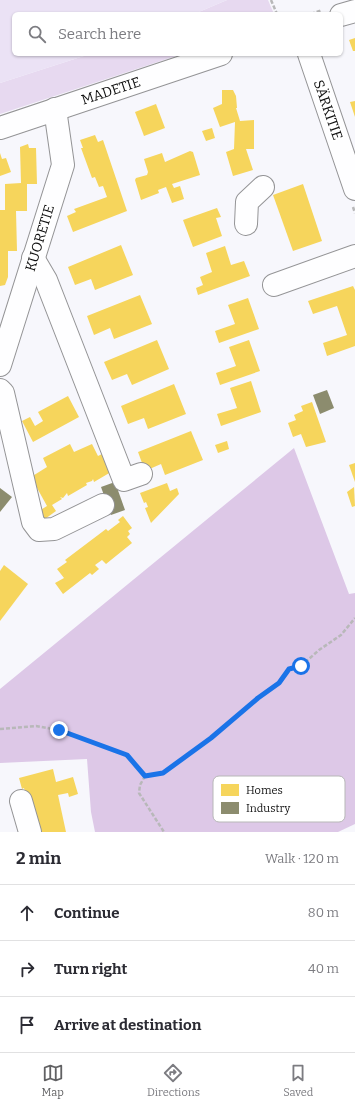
<!DOCTYPE html>
<meta charset="utf-8">
<style>
:root{--surface:#fff;--page:#f7f7f7;--text:#2b2b33;--muted:#7c7c81;--line:#e1e1e2;--accent:#616163}
body{margin:0;font-family:Bitter,serif;background:var(--page);color:var(--text)}
.stop{position:absolute;width:12px;height:12px;margin:-9px;border:3px solid #1a73e8;border-radius:50%;background:#fff}
.stop.end{background:#1a73e8;border-color:#fff;box-shadow:0 1px 4px #0008}
.list{margin:0;padding:0;list-style:none}
h2{display:flex;justify-content:space-between;align-items:center;height:52px;margin:0;padding:0 16px;font-size:17px}
h2 small{font-size:13px;font-weight:400;color:var(--muted)}
.list li{display:grid;grid-template-columns:26px 1fr auto;gap:12px;align-items:center;box-sizing:border-box;height:56px;padding:0 16px;border-top:1px solid var(--line)}
.list b{display:block;font-size:15px;white-space:nowrap}
.list em{font-size:13px;font-style:normal;color:var(--muted)}
.icon{flex:none;width:22px;height:22px;fill:none;stroke:currentColor;stroke-width:2;stroke-linecap:round;stroke-linejoin:round}
.map{position:relative;flex:none;width:355px;height:832px;overflow:hidden}
.search{position:absolute;background:var(--surface);box-shadow:0 1px 3px #0004;left:12px;right:12px;top:12px;height:44px;display:flex;align-items:center;gap:10px;box-sizing:border-box;padding:0 14px;border-radius:6px;color:var(--muted);font-size:15px}
.sheet{height:220px;background:var(--surface)}
nav{display:flex;justify-content:space-around;align-items:center;box-sizing:border-box;height:56px;border-top:1px solid var(--line);background:var(--surface);font-size:11px;color:var(--muted)}
nav a{display:grid;justify-items:center;gap:2px}
nav .on{color:var(--accent)}
.map>svg:first-child{display:block}
.green{fill:#e7d9f0}
.forest{fill:#ddc8e7}
.pitch{fill:#ebe2f5}
.homes{fill:#f6d55c}
.industry{fill:#8c8c6e}
.lines{fill:none;stroke-linecap:round;stroke-linejoin:round}
.minor-casing{stroke:#949496;stroke-width:24}
.path{stroke:#b8b8b9;stroke-width:2.5;stroke-dasharray:4 2;stroke-linecap:butt}
.minor{stroke:#fefeff;stroke-width:22}
.route{stroke:#1a73e8;stroke-width:5}
.labels{text-anchor:middle;dominant-baseline:central;stroke-width:4;stroke-linejoin:round;paint-order:stroke}
.street-label{font-size:14px;fill:#101010;stroke:#fff}
.key{fill:#fff;stroke:#b7b7b7;stroke-width:1}
.key-label{font-size:11px;fill:#101010}
</style>
<div class="map">
<svg width="355" height="832" viewBox="0 0 355 832">
<rect width="100%" height="100%" fill="#f7f7fc"/>
<g class="green">
<path d="M227,0H268L274,14H194Z"/>
<path d="M90,54H182L0,114V83Z"/>
</g>
<path class="forest" d="M294,448L349,594L355,593V824L338,832H95L91,812L87,759L0,763V689Z"/>
<path class="pitch" d="M0,0H227L194,14H14V54H90L0,83Z"/>
<g class="homes">
<path d="M355,38V51H353L349,40Z"/>
<path d="M222,90H233L236,96L237,108H236L240,121L254,120V149H246L253,170L233,176L226,152L234,149L235,122L220,127L213,108L222,104Z"/>
<path d="M355,101V117L350,102Z"/>
<path d="M156,104L165,128L144,136L135,112Z"/>
<path d="M212,128L215,138L206,141L202,131Z"/>
<path d="M95,135L98,142L103,140L127,211L73,232L67,216L76,212L74,209L107,197L103,186L99,187L95,177L92,178L81,148H83L80,140Z"/>
<path d="M28,144L29,148H36L37,184H27V211H16L17,251H8V277L5,285L0,286V210H5V184L21,183L20,147Z"/>
<path d="M190,151L193,152L200,175L172,184L174,188L180,186L184,199L172,203L166,187L158,190L159,193L141,200L135,180L136,178L147,175L148,172L144,159L162,153L165,162Z"/>
<path d="M0,153L2,159L6,158L11,172L0,176Z"/>
<path d="M303,184L322,241L293,251L273,195Z"/>
<path d="M217,208L221,217L216,218L222,236L193,247L183,220Z"/>
<path d="M121,245L133,275L95,290L91,279L75,285L68,267Z"/>
<path d="M225,246L231,265L244,261L250,276L198,295L196,288L203,285L200,277L212,272L206,253Z"/>
<path d="M353,286L355,290V346L327,356L323,343L347,335L337,306L313,314L308,301Z"/>
<path d="M140,295L152,324L114,339L110,328L94,335L87,316Z"/>
<path d="M248,298L259,329L219,343L215,331L235,324L228,305Z"/>
<path d="M157,340L169,369L132,385L127,374L112,380L104,362Z"/>
<path d="M249,340L260,371L220,385L216,373L236,366L229,347Z"/>
<path d="M251,381L261,412L221,426L217,414L237,408L230,388Z"/>
<path d="M174,384L186,414L148,429L144,418L128,424L121,406Z"/>
<path d="M68,396L79,417L33,442L22,421L30,417L35,426L43,421L38,412Z"/>
<path d="M312,402L326,442L306,447L301,434L293,437L288,423L296,420L294,415L303,411L301,406Z"/>
<path d="M191,431L203,460L165,475L161,464L145,471L138,452Z"/>
<path d="M227,441L229,449L218,453L215,445Z"/>
<path d="M70,444L74,452L92,444L98,456L102,454L111,472L94,482L93,479L92,481L86,483L87,485L68,496L67,493L63,498L60,497L62,499L52,505L56,511L45,519L39,511L47,506L31,477L47,467L43,458Z"/>
<path d="M355,463V482L349,465Z"/>
<path d="M167,483L170,491L177,488L179,494L151,523L145,508L148,507L146,502L144,503L140,493Z"/>
<path d="M354,487L355,506L352,507L347,492Z"/>
<path d="M123,516L132,528L128,531L130,534L127,537L132,543L106,564L102,560L95,565L99,569L92,575L90,573L63,594L55,583L64,578L57,569L67,562L65,560L106,529L108,531L120,522L118,520Z"/>
<path d="M4,565L28,584L0,621V571Z"/>
<path d="M53,769L56,782L73,777L78,794L69,797L68,793L58,795L66,832H36L24,788L22,789L19,778Z"/>
</g>
<g class="industry">
<path d="M327,390L334,408L320,414L313,395Z"/>
<path d="M115,482L125,510L111,515L101,487Z"/>
<path d="M0,488L12,497L0,512Z"/>
</g>
<g class="lines">
<defs>
<g id="minor">
<path d="M341,15L355,11"/>
<path d="M309,54L355,189"/>
<path d="M0,128L221,54"/>
<path d="M246,224L247,202L263,187"/>
<path d="M33,258L46,280L124,480L141,474"/>
<path d="M274,285L355,256"/>
<path d="M0,365L63,165L55,109"/>
<path d="M0,390L3,393L33,522L39,530L54,529L103,505"/>
<path d="M21,801L30,832"/>
</g>
</defs>
<use href="#minor" class="minor-casing"/>
<g class="path">
<path d="M271,0L277,14"/>
<path d="M311,14L322,10"/>
<path d="M353,207L355,213"/>
<path d="M0,729L36,726L59,730L127,755L145,776L163,773L211,738L258,698L279,683L289,669L301,666L319,650L341,635L355,618"/>
<path d="M145,776L140,785L139,793L164,832"/>
</g>
<use href="#minor" class="minor"/>
</g>
<g class="lines">
<path class="route" d="M59,730L127,755L145,776L163,773L211,738L258,698L279,683L289,669L301,666"/>
</g>
<g class="labels">
<g class="street-label">
<text transform="translate(111 91) rotate(-18)">MADETIE</text>
<text transform="translate(328 110) rotate(71)">SÄRKITIE</text>
<text transform="translate(40 238) rotate(-73)">KUORETIE</text>
</g>
</g>
<rect x="213" y="776" width="132" height="46" rx="6" class="key"/>
<rect x="221" y="784" width="18" height="12" fill="#f6d55c"/>
<rect x="221" y="802" width="18" height="12" fill="#8c8c6e"/>
<g class="key-label">
<text x="246" y="794">Homes</text>
<text x="246" y="812">Industry</text>
</g>
</svg>
<div class="stop" style="left:301px;top:666px"></div>
<div class="stop end" style="left:59px;top:730px"></div>
<div class="search"><svg class="icon" aria-label="search" viewBox="0 0 24 24"><circle cx="10" cy="10" r="6"/><path d="M15 15l6 6"/></svg>Search here</div>
</div>
<section class="sheet">
<h2>2 min<small>Walk · 120 m</small></h2>
<ul class="list">
<li><svg class="icon" aria-label="ahead" viewBox="0 0 24 24"><path d="M12 20V5M6 11l6-6 6 6"/></svg><div><b>Continue</b></div><em>80 m</em></li>
<li><svg class="icon" aria-label="right" viewBox="0 0 24 24"><path d="M7 20v-9h11M14 6l5 5-5 5"/></svg><div><b>Turn right</b></div><em>40 m</em></li>
<li><svg class="icon" aria-label="arrive" viewBox="0 0 24 24"><path d="M6 21V4h12l-3 4 3 4H6"/></svg><div><b>Arrive at destination</b></div></li>
</ul>
</section>
<nav>
<a class="on"><svg class="icon" aria-label="map" viewBox="0 0 24 24"><path d="M3 6l6-2 6 2 6-2v14l-6 2-6-2-6 2zM9 4v14M15 6v14"/></svg>Map</a>
<a><svg class="icon" aria-label="directions" viewBox="0 0 24 24"><path d="M12 3l9 9-9 9-9-9zM9 14v-3h6M13 9l2 2-2 2"/></svg>Directions</a>
<a><svg class="icon" aria-label="saved" viewBox="0 0 24 24"><path d="M7 4h10v16l-5-4-5 4z"/></svg>Saved</a>
</nav>
